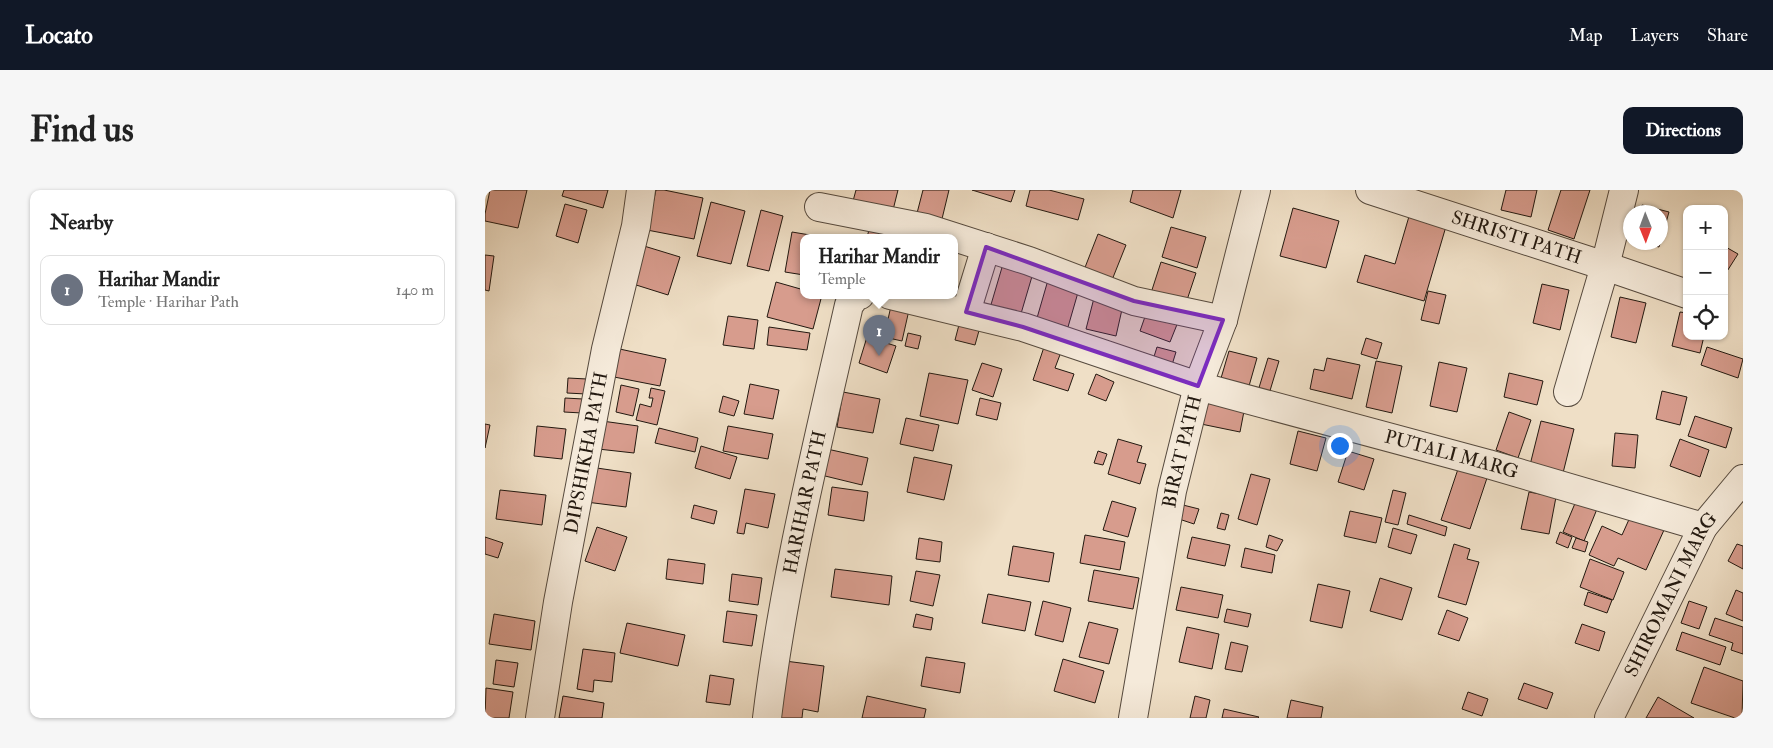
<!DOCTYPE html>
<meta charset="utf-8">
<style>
:root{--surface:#fff;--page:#f6f6f6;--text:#222;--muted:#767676;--line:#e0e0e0;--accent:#111827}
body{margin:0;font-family:"IM FELL Double Pica",serif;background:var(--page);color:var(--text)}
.controls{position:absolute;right:15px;top:15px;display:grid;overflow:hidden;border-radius:10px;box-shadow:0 1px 4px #0004}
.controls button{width:45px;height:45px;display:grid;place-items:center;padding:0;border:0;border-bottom:1px solid var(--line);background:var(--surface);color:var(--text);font:25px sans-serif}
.compass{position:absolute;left:1138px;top:15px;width:45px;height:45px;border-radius:50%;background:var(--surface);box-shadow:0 1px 4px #0004;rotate:179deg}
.you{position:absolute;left:854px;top:255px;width:18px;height:18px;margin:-12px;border:4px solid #fff;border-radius:50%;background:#1a73e8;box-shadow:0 0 0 8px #1a73e833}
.badge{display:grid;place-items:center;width:32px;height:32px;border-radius:50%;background:var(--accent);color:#fff;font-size:16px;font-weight:700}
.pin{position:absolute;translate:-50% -41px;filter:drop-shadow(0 1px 2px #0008)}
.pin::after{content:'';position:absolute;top:26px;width:18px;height:15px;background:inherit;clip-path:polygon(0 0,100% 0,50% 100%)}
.popup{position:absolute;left:315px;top:44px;width:158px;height:65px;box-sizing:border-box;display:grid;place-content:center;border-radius:10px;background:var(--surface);filter:drop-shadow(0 1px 4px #0005);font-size:16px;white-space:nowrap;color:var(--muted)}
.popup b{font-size:19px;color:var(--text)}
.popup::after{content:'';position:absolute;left:50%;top:100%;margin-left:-10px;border:10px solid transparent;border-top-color:var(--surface)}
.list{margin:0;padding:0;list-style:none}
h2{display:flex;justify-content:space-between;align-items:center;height:65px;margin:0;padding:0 20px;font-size:21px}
h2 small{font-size:16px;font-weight:400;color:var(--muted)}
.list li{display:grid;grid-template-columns:32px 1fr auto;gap:15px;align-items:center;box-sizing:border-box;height:70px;margin:0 10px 10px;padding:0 10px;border:1px solid var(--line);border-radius:10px}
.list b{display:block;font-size:19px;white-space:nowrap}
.list p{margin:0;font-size:16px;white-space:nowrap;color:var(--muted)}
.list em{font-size:16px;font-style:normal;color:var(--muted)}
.icon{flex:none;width:28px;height:28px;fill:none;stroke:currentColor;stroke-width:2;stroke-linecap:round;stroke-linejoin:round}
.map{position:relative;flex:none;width:1258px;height:528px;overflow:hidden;border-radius:10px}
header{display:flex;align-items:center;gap:30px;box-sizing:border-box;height:70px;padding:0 25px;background:var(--accent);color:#fff}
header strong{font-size:24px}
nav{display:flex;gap:28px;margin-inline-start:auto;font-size:18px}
.intro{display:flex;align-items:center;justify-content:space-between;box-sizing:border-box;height:120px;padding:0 30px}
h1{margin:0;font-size:35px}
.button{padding:12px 22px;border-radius:10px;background:var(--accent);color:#fff;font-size:18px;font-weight:700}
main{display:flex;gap:30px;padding:0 30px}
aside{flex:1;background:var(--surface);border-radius:10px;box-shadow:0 1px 4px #0004}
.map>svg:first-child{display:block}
.building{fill:#d79c8d;stroke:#231910}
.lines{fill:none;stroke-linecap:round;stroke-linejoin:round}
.minor-casing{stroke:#564a3e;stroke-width:30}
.minor{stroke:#f5eada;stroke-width:28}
.marked{fill:#7b2cbf;fill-opacity:0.2;stroke:#7b2cbf;stroke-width:4;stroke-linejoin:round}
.labels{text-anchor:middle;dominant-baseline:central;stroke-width:5;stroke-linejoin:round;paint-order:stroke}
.street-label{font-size:19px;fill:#231910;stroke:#f5eada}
</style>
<header>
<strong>Locato</strong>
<nav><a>Map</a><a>Layers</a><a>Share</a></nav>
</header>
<div class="intro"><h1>Find us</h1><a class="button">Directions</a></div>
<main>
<aside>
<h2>Nearby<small></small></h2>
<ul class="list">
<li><span class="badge" style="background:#6b7280">1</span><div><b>Harihar Mandir</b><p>Temple · Harihar Path</p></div><em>140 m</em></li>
</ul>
</aside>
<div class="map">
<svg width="1258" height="528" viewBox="0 0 1258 528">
<rect width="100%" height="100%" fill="#efdfc6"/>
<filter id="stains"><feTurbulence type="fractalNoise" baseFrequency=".004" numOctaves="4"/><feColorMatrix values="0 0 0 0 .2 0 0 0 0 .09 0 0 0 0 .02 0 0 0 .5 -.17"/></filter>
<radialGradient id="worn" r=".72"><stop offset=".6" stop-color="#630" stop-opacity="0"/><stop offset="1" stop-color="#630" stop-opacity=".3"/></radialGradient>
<g class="building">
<path d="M5,0H42L33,38L0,31V24Z"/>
<path d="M79,0H123L118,18L77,6Z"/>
<path d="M171,0H179L218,8L209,49L162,40Z"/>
<path d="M371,0H413L408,20L368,11Z"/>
<path d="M438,0H464L456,33L431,27Z"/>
<path d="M487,0H530L526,12Z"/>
<path d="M545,0H564L599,9L593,30L541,16Z"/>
<path d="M648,0H696L688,28L645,12Z"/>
<path d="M1021,0H1052L1046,27L1016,20Z"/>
<path d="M1076,0H1105L1089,49L1063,40Z"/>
<path d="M226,12L260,21L246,74L212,66Z"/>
<path d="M80,14L102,20L93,53L71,46Z"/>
<path d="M1157,15L1184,22L1174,57L1155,52H1176V22H1155Z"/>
<path d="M808,18L854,31L841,78L795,66Z"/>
<path d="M276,20L298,26L284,81L262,76Z"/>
<path d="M925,23L962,33L939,111L872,92L880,65L910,74Z"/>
<path d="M386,33L415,41L413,47H382Z"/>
<path d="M686,37L721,47L712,78L677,67Z"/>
<path d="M307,42L337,47H319V85L300,82Z"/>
<path d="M613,44L641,55L627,90L599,80Z"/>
<path d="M159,56L195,67L183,105L148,94Z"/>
<path d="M1239,56L1253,64L1239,86Z"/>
<path d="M0,65L9,66L4,101L0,100Z"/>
<path d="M676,72L711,83L701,113L666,103Z"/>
<path d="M518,74L548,83L535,127L505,118Z"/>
<path d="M563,90L594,99L583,137L552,128Z"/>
<path d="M291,92L319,100V105H337L328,139L282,127Z"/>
<path d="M1057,94L1084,100L1075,140L1048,133Z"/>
<path d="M943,101L961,105L954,134L936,130Z"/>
<path d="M1135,107L1161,113L1151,153L1126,147Z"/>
<path d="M609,108L638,115L631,146L601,139Z"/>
<path d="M406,116L424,120L417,151L399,147Z"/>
<path d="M662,121L693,132L685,152L655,141Z"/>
<path d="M1195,122L1202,123V146H1219L1215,163L1187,156Z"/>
<path d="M243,126L273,130L269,159L238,155Z"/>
<path d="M475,131L495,137L490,155L470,150Z"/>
<path d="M284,137L325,143L322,160L282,155Z"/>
<path d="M423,143L436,146L433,159L420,156Z"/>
<path d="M382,147L411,156L402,183L374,173Z"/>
<path d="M881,148L897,153L892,169L876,164Z"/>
<path d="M559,157L576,162L570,178L589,184L583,201L548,190Z"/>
<path d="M672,157L691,162L686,178L667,173Z"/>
<path d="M1222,157L1258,169L1253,188L1216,175Z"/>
<path d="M130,158L181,169L175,196L124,186Z"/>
<path d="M744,161L772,168L762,203L734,195Z"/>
<path d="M783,168L794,171L784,204L773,201Z"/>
<path d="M842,168L875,175L867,209L825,199L829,179L839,181Z"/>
<path d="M891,171L917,176L907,223L881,217Z"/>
<path d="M954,172L982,178L972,222L945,216Z"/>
<path d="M497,173L517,179L508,207L487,200Z"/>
<path d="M444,183L483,190L473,234L435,226Z"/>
<path d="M1024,183L1058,191L1052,215L1019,207Z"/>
<path d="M611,184L629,192L621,211L603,204Z"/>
<path d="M83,188L102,189L101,204L82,203Z"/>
<path d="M265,194L294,200L288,229L259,224Z"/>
<path d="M136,195L154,199L148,226L131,222Z"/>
<path d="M166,198L180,201L172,235L151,230L155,214L166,217L168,208H164Z"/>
<path d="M1177,201L1202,207L1195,235L1171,229Z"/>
<path d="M358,202L395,209L388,243L352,237Z"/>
<path d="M238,206L254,211L249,226L234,222Z"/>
<path d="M722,207L760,216L755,242L716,234Z"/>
<path d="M80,208L98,209L97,223L79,222Z"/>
<path d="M495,208L516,213L512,230L491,225Z"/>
<path d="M1024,222L1046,230L1033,268L1011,260Z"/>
<path d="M1210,226L1247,238L1241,258L1203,246Z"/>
<path d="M421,228L454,235L448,261L415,254Z"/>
<path d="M117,231L153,236L149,263L113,259Z"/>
<path d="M1056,231L1089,239L1078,283L1045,275Z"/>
<path d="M0,234L5,235L0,258Z"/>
<path d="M52,236L81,239L77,269L49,266Z"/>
<path d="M243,236L288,244L283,269L238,261Z"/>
<path d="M174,238L213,248L210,262L170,253Z"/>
<path d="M813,241L841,248L832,281L805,274Z"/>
<path d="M1130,243L1153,245L1150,278L1127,276Z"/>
<path d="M633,249L657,256L652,272L661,274L655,294L623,284Z"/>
<path d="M1195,249L1224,260L1215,287L1185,276Z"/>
<path d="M216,256L252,267L245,289L210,278Z"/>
<path d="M342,259L383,268L377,295L336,285Z"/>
<path d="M613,261L622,264L618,275L609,273Z"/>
<path d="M863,261L889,269L879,300L853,292Z"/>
<path d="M429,267L467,275L459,310L422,302Z"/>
<path d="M974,276L1003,285L985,339L956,330Z"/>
<path d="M105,277L146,283L141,317L101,312Z"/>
<path d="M766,284L785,289L772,335L753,329Z"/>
<path d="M347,297L383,302L379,331L343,325Z"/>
<path d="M260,299L290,304L283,338L261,333L259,344L252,343Z"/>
<path d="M15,300L61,305L57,335L11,329Z"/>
<path d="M908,300L921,303L913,335L900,332Z"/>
<path d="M1044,302L1071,307L1064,344L1036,339Z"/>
<path d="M627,311L651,318L643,347L618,340Z"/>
<path d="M1091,311L1112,319L1099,351L1078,342Z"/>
<path d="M209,315L232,321L229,334L206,328Z"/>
<path d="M698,315L714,319L709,334L694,329Z"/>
<path d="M865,321L897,328L891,353L859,346Z"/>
<path d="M736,323L744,325L740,340L732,338Z"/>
<path d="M924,325L962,337L960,346L922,334Z"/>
<path d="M1146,325L1179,340L1161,380L1133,368L1129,376L1104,365L1117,336L1137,345Z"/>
<path d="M112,337L142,347L130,381L100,371Z"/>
<path d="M908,338L932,345L926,364L903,357Z"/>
<path d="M1075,342L1087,347L1083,358L1071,353Z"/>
<path d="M600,345L640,352L635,380L595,373Z"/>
<path d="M784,345L798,350L792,361L781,357Z"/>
<path d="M0,347L18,353L13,368L0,364Z"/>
<path d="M707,347L745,355L740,376L702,368Z"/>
<path d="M434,348L457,352L455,372L431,369Z"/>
<path d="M1091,348L1103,352L1100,362L1087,358Z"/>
<path d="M969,354L985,359L982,369L994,372L981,415L953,407Z"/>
<path d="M1252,354L1258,356V379L1243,371Z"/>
<path d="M528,356L569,363L564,392L523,385Z"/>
<path d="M760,358L790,365L787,383L756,377Z"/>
<path d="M183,369L220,374L218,394L181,389Z"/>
<path d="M1105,369L1139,382L1128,410L1095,397Z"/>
<path d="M350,379L407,386L404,415L346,407Z"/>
<path d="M609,380L654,388L648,419L603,411Z"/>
<path d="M431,381L455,385L448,416L425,411Z"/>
<path d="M247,384L277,388L273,415L244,411Z"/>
<path d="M895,388L927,398L917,430L885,421Z"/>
<path d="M833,394L865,401L857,438L825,431Z"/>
<path d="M696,397L738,405L733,428L691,420Z"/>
<path d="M1251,400L1258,403V431L1241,424Z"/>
<path d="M1103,402L1127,410L1122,423L1099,415Z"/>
<path d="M503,404L546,412L540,441L497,433Z"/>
<path d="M558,411L586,418L578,452L550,445Z"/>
<path d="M1204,411L1222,417L1214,439L1196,433Z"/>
<path d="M742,419L766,424L763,437L739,432Z"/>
<path d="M962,420L983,428L974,451L953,444Z"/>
<path d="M242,421L272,425L267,456L238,452Z"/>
<path d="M9,424L50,431L46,460L4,454Z"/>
<path d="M431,424L448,428L446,440L428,437Z"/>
<path d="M1230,428L1258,437V464L1246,460L1248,453L1224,445Z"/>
<path d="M604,432L633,439L624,474L594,467Z"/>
<path d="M142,433L200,445L193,476L135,463Z"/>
<path d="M1097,434L1120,442L1114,461L1090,453Z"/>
<path d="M702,437L734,444L727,479L694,472Z"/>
<path d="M1197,442L1241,457L1235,475L1191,460Z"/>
<path d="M746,452L763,456L757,482L740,479Z"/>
<path d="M98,459L130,463L127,492L109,490L108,502L92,499Z"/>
<path d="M441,467L480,473L475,503L436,496Z"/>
<path d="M578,469L619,481L610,513L569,501Z"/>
<path d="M11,470L33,473L29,497L8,494Z"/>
<path d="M300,471L339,476L333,522L318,519L317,528H293Z"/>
<path d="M1219,477L1258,491L1257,528H1250L1206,513Z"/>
<path d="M225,485L249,489L245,515L221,512Z"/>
<path d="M1039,493L1068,503L1062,519L1033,509Z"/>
<path d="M1,498L28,502L24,528H0Z"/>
<path d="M983,502L1003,509L997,526L977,519Z"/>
<path d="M78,506L119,513L117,528H74Z"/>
<path d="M382,506L441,519L439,528H377Z"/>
<path d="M710,506L725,510L721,528H705Z"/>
<path d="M1173,507L1209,528H1161Z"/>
<path d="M806,510L838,517L836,528H802Z"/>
<path d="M739,519L774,527L773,528H737Z"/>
</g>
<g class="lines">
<defs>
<g id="minor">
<path id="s1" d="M885,0L1120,76L1202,104"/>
<path d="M334,17L441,38L544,71L649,111L738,130"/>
<path id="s2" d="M405,105L538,137L713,196L1003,274L1218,337"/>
<path d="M481,122L501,57"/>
<path d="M1083,202L1120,76L1139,0"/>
<path id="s3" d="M55,528L73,412L121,159L151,36L156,0"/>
<path id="s4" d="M282,528C299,388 333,252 364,115L371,106L375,105"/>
<path id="s5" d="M648,528L687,301L713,196L738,130L771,0"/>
<path id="s6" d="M1124,528L1218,337L1258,289"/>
</g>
</defs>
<use href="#minor" class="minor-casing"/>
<use href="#minor" class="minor"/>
</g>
<path class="marked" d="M501,57L649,111L738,130L713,196L538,137L481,122Z"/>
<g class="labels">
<g class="street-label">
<text stroke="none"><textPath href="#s1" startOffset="154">SHRISTI PATH</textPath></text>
<text stroke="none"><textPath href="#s5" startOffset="271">BIRAT PATH</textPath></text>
<text stroke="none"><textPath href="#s3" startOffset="269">DIPSHIKHA PATH</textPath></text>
<text stroke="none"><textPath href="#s2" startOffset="584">PUTALI MARG</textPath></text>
<text stroke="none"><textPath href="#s4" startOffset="219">HARIHAR PATH</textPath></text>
<text stroke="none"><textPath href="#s6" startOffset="138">SHIROMANI MARG</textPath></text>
</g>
</g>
<rect width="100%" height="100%" filter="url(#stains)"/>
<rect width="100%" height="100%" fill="url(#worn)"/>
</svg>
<div class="controls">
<button>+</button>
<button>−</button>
<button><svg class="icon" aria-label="locate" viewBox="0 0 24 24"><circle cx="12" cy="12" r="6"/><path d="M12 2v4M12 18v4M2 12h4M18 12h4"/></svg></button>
</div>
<svg class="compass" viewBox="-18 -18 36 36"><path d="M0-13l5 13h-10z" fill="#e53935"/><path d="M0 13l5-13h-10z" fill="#767676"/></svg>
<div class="you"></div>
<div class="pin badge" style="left:394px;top:166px;background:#6b7280">1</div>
<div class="popup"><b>Harihar Mandir</b>Temple</div>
</div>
</main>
